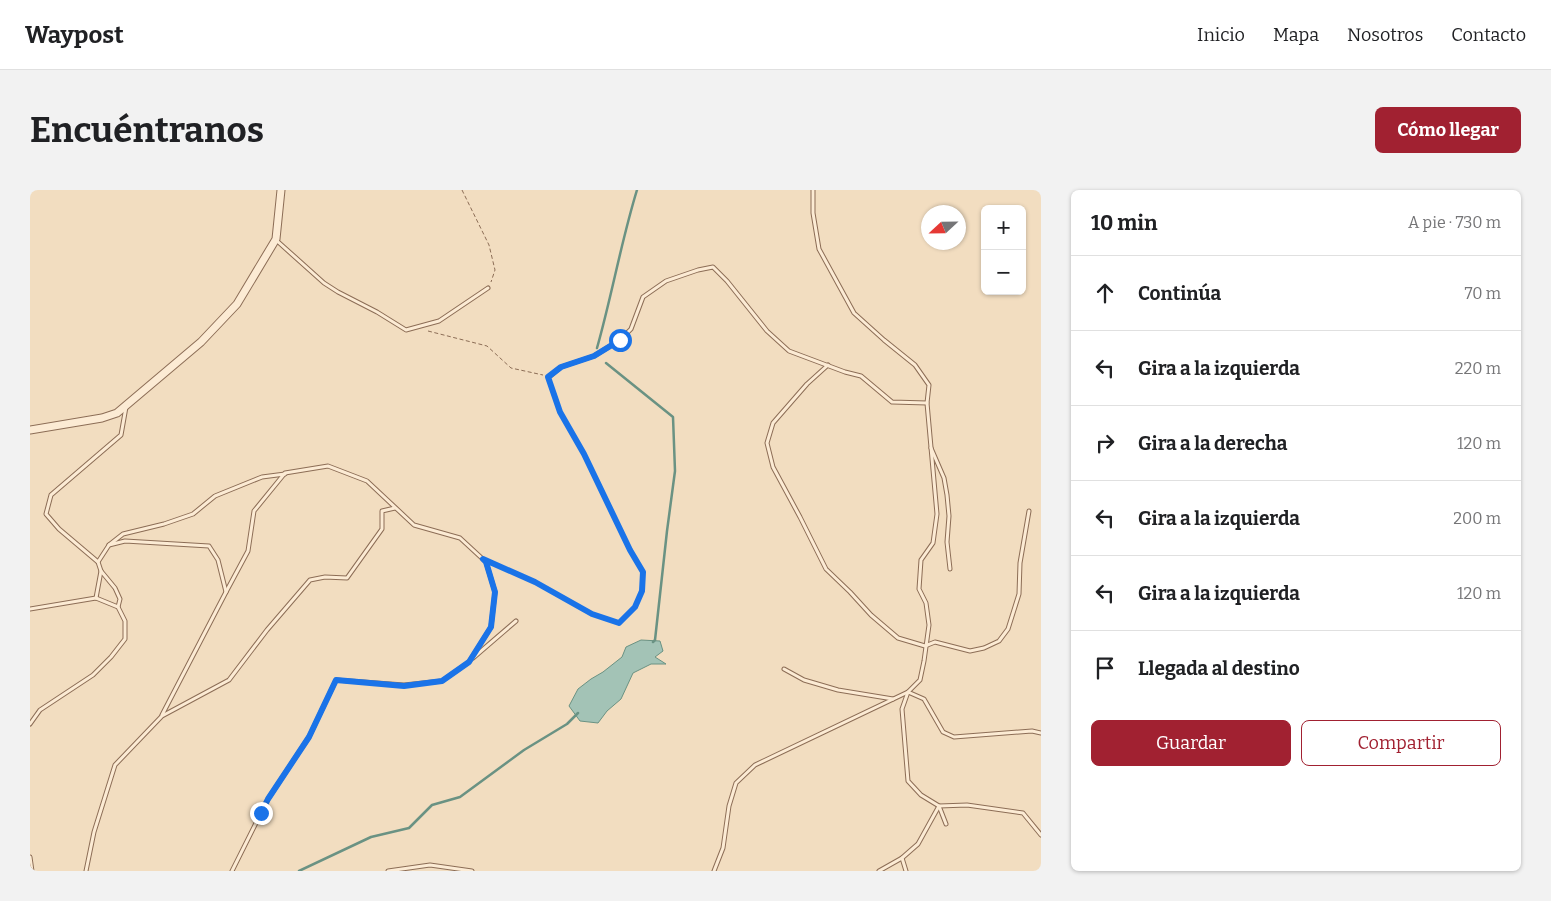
<!DOCTYPE html>
<html lang="es">
<meta charset="utf-8">
<style>
:root{--surface:#fff;--page:#f2f2f2;--text:#202124;--muted:#757577;--line:#e0e0e0;--accent:#a12131}
body{margin:0;font-family:Bitter,serif;background:var(--page);color:var(--text)}
.controls{position:absolute;right:15px;top:15px;display:grid;overflow:hidden;border-radius:8px;box-shadow:0 1px 4px #0004}
.controls button{width:45px;height:45px;display:grid;place-items:center;padding:0;border:0;border-bottom:1px solid var(--line);background:var(--surface);color:var(--text);font:25px sans-serif}
.compass{position:absolute;left:891px;top:15px;width:45px;height:45px;border-radius:50%;background:var(--surface);box-shadow:0 1px 4px #0004;rotate:248deg}
.stop{position:absolute;width:15px;height:15px;margin:-11px;border:4px solid #1a73e8;border-radius:50%;background:#fff}
.stop.end{background:#1a73e8;border-color:#fff;box-shadow:0 1px 5px #0008}
.list{margin:0;padding:0;list-style:none}
h2{display:flex;justify-content:space-between;align-items:center;height:65px;margin:0;padding:0 20px;font-size:21px}
h2 small{font-size:16px;font-weight:400;color:var(--muted)}
.list li{display:grid;grid-template-columns:32px 1fr auto;gap:15px;align-items:center;box-sizing:border-box;height:75px;padding:0 20px;border-top:1px solid var(--line)}
.list b{display:block;font-size:19px;white-space:nowrap}
.list em{font-size:16px;font-style:normal;color:var(--muted)}
.actions{display:flex;gap:10px;padding:15px 20px}
.actions a{flex:1;padding:11px 0;border:1px solid var(--accent);border-radius:8px;text-align:center;font-size:18px;color:var(--accent)}
.actions .main{background:var(--accent);color:#fff}
.icon{flex:none;width:28px;height:28px;fill:none;stroke:currentColor;stroke-width:2;stroke-linecap:round;stroke-linejoin:round}
.map{position:relative;flex:none;width:1011px;height:681px;overflow:hidden;border-radius:8px}
header{display:flex;align-items:center;gap:30px;box-sizing:border-box;height:70px;padding:0 25px;background:var(--surface);border-bottom:1px solid var(--line)}
header strong{font-size:24px}
nav{display:flex;gap:28px;margin-inline-start:auto;font-size:18px}
.intro{display:flex;align-items:center;justify-content:space-between;box-sizing:border-box;height:120px;padding:0 30px}
h1{margin:0;font-size:35px}
.button{padding:12px 22px;border-radius:8px;background:var(--accent);color:#fff;font-size:18px;font-weight:700}
main{display:flex;gap:30px;padding:0 30px}
aside{flex:1;background:var(--surface);border-radius:8px;box-shadow:0 1px 4px #0004}
.map>svg:first-child{display:block}
.water{fill:#a3c3b6;stroke:#6a9283}
.lines{fill:none;stroke-linecap:round;stroke-linejoin:round}
.stream{stroke:#6a9283;stroke-width:2.5}
.service-casing{stroke:#8c6d56;stroke-width:5}
.minor-casing{stroke:#8c6d56;stroke-width:9}
.path{stroke:#8c6d56;stroke-width:1;stroke-dasharray:4 2.5;stroke-linecap:butt}
.service{stroke:#fcebd4;stroke-width:3}
.minor{stroke:#fcebd4;stroke-width:7}
.route{stroke:#1a73e8;stroke-width:6}
</style>
<header>
<strong>Waypost</strong>
<nav><a>Inicio</a><a>Mapa</a><a>Nosotros</a><a>Contacto</a></nav>
</header>
<div class="intro"><h1>Encuéntranos</h1><a class="button">Cómo llegar</a></div>
<main>
<div class="map">
<svg width="1011" height="681" viewBox="0 0 1011 681">
<rect width="100%" height="100%" fill="#f2ddc0"/>
<path class="water" d="M611,450L630,451L633,461L625,467L636,474H621L603,483L591,509L577,521L568,533L550,531L539,516L548,499L561,489L573,482L592,467L596,457Z"/>
<g class="lines">
<g class="stream">
<path d="M567,158C582,105 591,52 607,0"/>
<path d="M576,173L643,227L645,281L637,341L625,450L623,452"/>
<path d="M269,681L341,647L379,638L402,615L430,607L494,560L537,534L548,523"/>
</g>
<defs>
<g id="service">
<path d="M783,0V23L789,59L824,123L854,150L885,175L899,195L897,213L907,324L903,353L891,370L889,399L896,413L899,435L894,471L890,490L878,502L872,519L878,591L891,605L909,616L916,634"/>
<path d="M246,50L294,93L308,102L347,122L376,140L409,131L458,98"/>
<path d="M798,175L777,194L743,233L737,253L743,277L770,327L796,379L820,402L841,425L868,448L895,456L905,452L940,461L954,458L969,451L978,439L989,404L990,373L999,321"/>
<path d="M519,187L531,177L564,166L590,150L601,139L613,107L636,91L668,80L683,77L697,91L737,141L759,161L815,182L831,186L862,212L897,213"/>
<path d="M901,258L914,288L917,305L919,326L917,352L920,379"/>
<path d="M79,355L95,351L179,356L188,370L196,402L132,525"/>
<path d="M68,372L79,355L93,344L134,334L163,324L185,306L232,287L255,284"/>
<path d="M196,402L218,361L224,321L255,283L298,276L337,291L384,335L430,348L456,372L465,402L461,437L439,472L412,491L374,495L306,490L279,547L238,609L202,681"/>
<path d="M66,408L71,381"/>
<path d="M88,417L90,409L85,398L71,381L68,372L29,339L16,324L21,305L91,245L96,217"/>
<path d="M0,419L66,408L88,417L95,431V449L81,467L63,485L10,520L0,534"/>
<path d="M443,468L486,431"/>
<path d="M754,479L774,490L808,500L863,509"/>
<path d="M0,667L2,681"/>
<path d="M872,668L876,681"/>
<path d="M56,681L64,642L85,575L132,526L199,490L237,440L280,390L295,387L317,388L352,339V321L365,318"/>
<path d="M358,681L400,675L442,681"/>
<path d="M684,681L693,658L699,616L706,593L725,575L878,502L894,509L913,542L924,547L1002,541L1011,543"/>
<path d="M849,681L872,668L888,654L909,616L937,615L993,623L1011,645"/>
</g>
<path id="minor" d="M0,240L72,228L87,223L171,152L207,114L246,49L251,0"/>
</defs>
<use href="#service" class="service-casing"/>
<use href="#minor" class="minor-casing"/>
<g class="path">
<path d="M432,0L459,55L465,80L461,92"/>
<path d="M398,141L457,156L481,178L513,185"/>
<path d="M462,373L505,392L562,424L589,433L605,417L612,401L613,382L600,360L554,264L530,222L520,192"/>
</g>
<use href="#service" class="service"/>
<use href="#minor" class="minor"/>
</g>
<g class="lines">
<path class="route" d="M231,623L238,609L279,547L306,490L374,496L412,491L439,472L461,437L465,402L456,372L453,369L505,392L562,424L589,433L605,417L612,401L613,382L600,360L554,264L530,222L518,187L531,177L564,166L590,150"/>
</g>
</svg>
<div class="controls">
<button>+</button>
<button>−</button>
</div>
<svg class="compass" viewBox="-18 -18 36 36"><path d="M0-13l5 13h-10z" fill="#e53935"/><path d="M0 13l5-13h-10z" fill="#757577"/></svg>
<div class="stop" style="left:590px;top:150px"></div>
<div class="stop end" style="left:231px;top:623px"></div>
</div>
<aside>
<h2>10 min<small>A pie · 730 m</small></h2>
<ul class="list">
<li><svg class="icon" aria-label="ahead" viewBox="0 0 24 24"><path d="M12 20V5M6 11l6-6 6 6"/></svg><div><b>Continúa</b></div><em>70 m</em></li>
<li><svg class="icon" aria-label="left" viewBox="0 0 24 24"><path d="M17 20v-9H6M10 6l-5 5 5 5"/></svg><div><b>Gira a la izquierda</b></div><em>220 m</em></li>
<li><svg class="icon" aria-label="right" viewBox="0 0 24 24"><path d="M7 20v-9h11M14 6l5 5-5 5"/></svg><div><b>Gira a la derecha</b></div><em>120 m</em></li>
<li><svg class="icon" aria-label="left" viewBox="0 0 24 24"><path d="M17 20v-9H6M10 6l-5 5 5 5"/></svg><div><b>Gira a la izquierda</b></div><em>200 m</em></li>
<li><svg class="icon" aria-label="left" viewBox="0 0 24 24"><path d="M17 20v-9H6M10 6l-5 5 5 5"/></svg><div><b>Gira a la izquierda</b></div><em>120 m</em></li>
<li><svg class="icon" aria-label="arrive" viewBox="0 0 24 24"><path d="M6 21V4h12l-3 4 3 4H6"/></svg><div><b>Llegada al destino</b></div></li>
</ul>
<div class="actions"><a class="main">Guardar</a><a>Compartir</a></div>
</aside>
</main>
